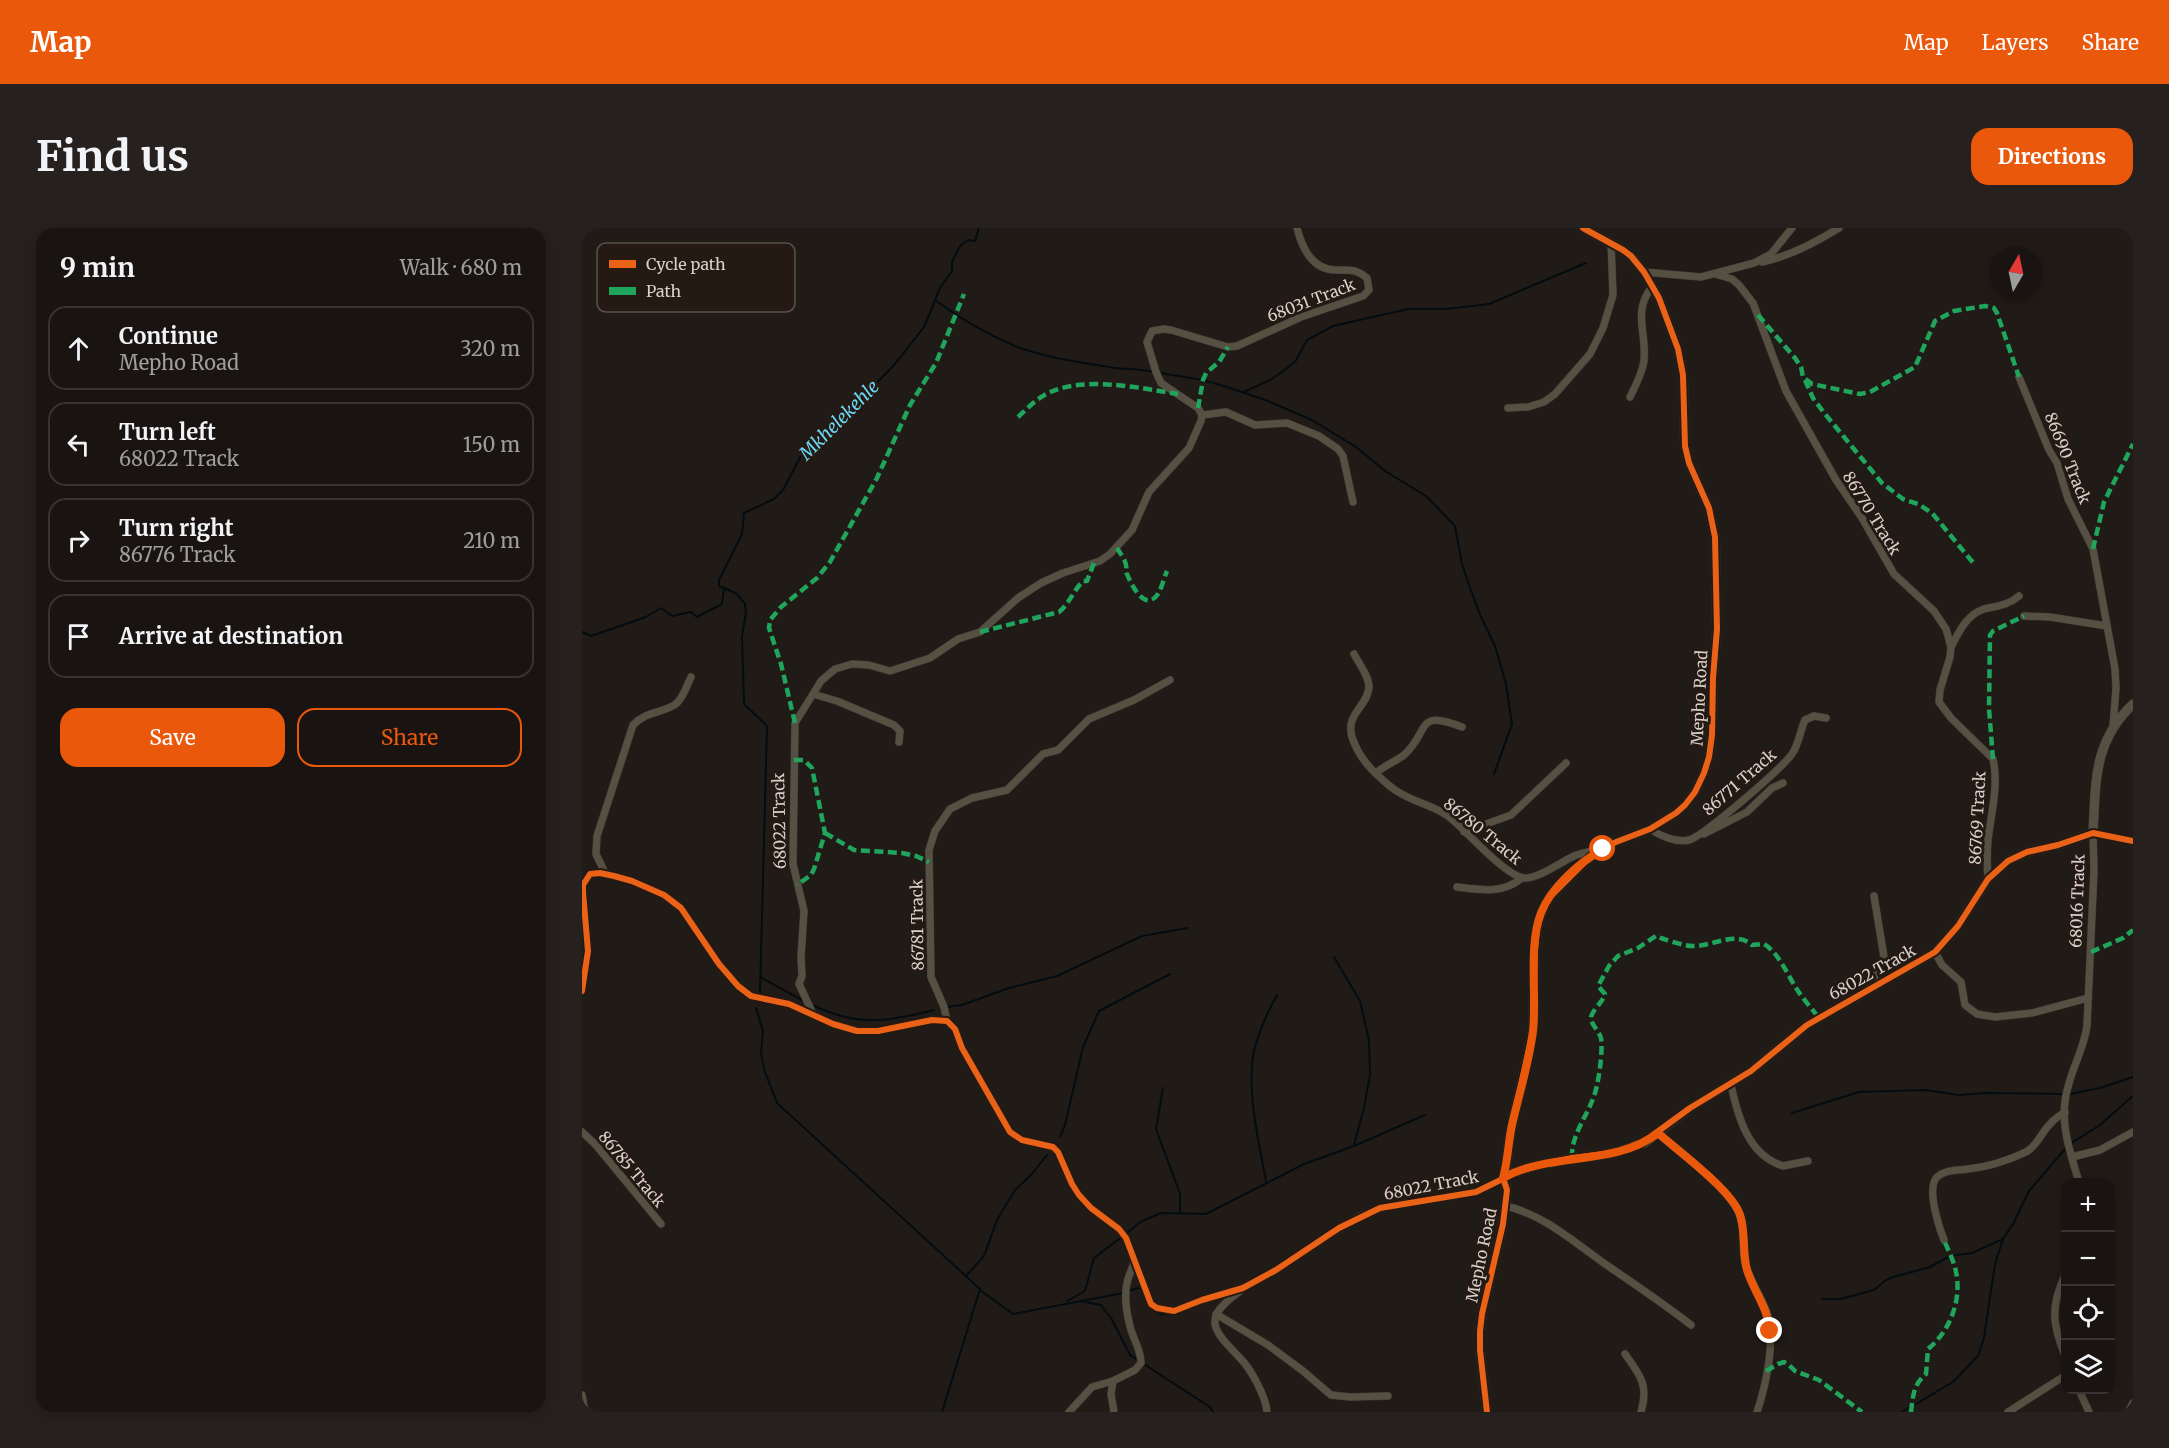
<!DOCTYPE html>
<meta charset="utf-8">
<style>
:root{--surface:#191411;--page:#26211f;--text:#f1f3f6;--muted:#9f9e9f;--line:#373331;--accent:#ea580c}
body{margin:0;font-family:Merriweather,serif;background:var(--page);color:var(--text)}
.controls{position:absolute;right:18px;bottom:18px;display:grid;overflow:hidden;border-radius:12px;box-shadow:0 3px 15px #0003}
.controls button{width:54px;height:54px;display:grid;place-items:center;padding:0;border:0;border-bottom:2px solid var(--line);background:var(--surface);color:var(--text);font:30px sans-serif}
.compass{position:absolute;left:1407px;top:18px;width:54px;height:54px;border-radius:50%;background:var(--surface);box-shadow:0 3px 15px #0003;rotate:9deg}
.stop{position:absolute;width:18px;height:18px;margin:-14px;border:4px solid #ea580c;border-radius:50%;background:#fff}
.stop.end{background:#ea580c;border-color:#fff;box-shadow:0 2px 6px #0008}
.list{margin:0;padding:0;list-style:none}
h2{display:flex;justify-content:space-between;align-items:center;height:78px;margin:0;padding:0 24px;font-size:26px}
h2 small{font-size:20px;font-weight:400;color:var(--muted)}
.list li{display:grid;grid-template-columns:39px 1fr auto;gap:18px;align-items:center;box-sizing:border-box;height:84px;margin:0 12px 12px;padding:0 12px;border:2px solid var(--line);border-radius:18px}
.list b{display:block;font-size:22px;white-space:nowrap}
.list p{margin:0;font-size:20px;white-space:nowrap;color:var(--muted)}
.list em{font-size:20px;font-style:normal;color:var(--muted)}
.actions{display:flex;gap:12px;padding:18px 24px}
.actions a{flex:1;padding:14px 0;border:2px solid var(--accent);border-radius:18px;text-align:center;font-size:21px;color:var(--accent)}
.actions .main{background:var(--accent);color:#fff}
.icon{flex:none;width:33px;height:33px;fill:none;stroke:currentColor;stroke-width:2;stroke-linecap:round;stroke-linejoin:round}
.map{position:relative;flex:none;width:1551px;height:1184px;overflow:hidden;border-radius:18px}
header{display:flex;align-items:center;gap:36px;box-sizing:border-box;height:84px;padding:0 30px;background:var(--accent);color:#fff}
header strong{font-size:28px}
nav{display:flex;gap:33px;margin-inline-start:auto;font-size:21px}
.intro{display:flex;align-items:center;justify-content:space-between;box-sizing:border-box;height:144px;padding:0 36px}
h1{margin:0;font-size:42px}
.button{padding:15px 27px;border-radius:18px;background:var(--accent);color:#fff;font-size:21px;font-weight:700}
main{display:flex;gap:36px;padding:0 36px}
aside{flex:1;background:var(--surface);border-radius:18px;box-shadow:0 3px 15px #0003}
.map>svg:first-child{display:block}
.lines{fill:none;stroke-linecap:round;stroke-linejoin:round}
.stream{stroke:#030c11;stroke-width:2}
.minor-casing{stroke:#3d3835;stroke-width:8}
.tertiary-casing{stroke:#3d3835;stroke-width:10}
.minor{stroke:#565043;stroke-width:7}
.tertiary{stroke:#565043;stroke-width:9}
.quiet{stroke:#20a55d;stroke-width:4.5;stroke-dasharray:9 4.5;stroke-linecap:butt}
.cycleway-casing{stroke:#251a13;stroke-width:10}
.cycleway{stroke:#ea6118;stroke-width:6}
.route{stroke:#ea580c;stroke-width:8}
.labels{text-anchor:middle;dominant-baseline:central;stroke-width:6;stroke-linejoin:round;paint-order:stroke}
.street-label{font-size:16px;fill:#d8d0cb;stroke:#251a13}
.water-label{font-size:18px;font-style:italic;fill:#6ad9f9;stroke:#251a13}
.key{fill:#251a13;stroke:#5b514a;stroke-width:1.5}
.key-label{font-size:16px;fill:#d8d0cb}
</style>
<header>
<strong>Map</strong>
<nav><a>Map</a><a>Layers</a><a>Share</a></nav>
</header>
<div class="intro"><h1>Find us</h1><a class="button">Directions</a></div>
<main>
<aside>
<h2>9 min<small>Walk · 680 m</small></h2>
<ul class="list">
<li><svg class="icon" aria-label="ahead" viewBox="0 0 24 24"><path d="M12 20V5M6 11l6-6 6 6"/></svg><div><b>Continue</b><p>Mepho Road</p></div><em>320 m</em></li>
<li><svg class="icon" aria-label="left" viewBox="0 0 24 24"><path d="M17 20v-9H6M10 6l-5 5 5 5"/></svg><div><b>Turn left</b><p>68022 Track</p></div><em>150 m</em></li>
<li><svg class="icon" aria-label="right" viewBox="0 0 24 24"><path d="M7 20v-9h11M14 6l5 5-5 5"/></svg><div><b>Turn right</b><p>86776 Track</p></div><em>210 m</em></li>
<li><svg class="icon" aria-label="arrive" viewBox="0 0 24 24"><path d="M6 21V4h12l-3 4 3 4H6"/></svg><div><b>Arrive at destination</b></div></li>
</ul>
<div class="actions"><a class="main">Save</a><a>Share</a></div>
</aside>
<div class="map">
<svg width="1551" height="1184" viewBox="0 0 1551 1184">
<rect width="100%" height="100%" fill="#211b17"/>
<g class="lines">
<g class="stream">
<path d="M353,72C377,90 405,106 433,118C461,129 496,134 527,139C542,142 556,140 572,144"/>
<path d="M578,145L621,152L645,159L686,173L730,192L774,219L803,243L844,268L873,298L880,336L887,357L899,389L913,418L924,456L930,496L912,546"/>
<path d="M662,164L690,151L713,134L725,112L751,98L826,81H864L907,76L1004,35"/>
<path d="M142,360L155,366L163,376L164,385L160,408L162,476L185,498L178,764"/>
<path d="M0,404L9,408L64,389L79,380L90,388L109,384L115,389L140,376L142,360L137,358V352L160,306L162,285L192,271L201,262L220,226L233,218L244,200L287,163L313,136L342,99L358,60L370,43V34L378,18L386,12L393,13L397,0"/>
<path d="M752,729L778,773L787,812L788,847L782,880L772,917"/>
<path d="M178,749L222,773"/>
<path d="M230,777C276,799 304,794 352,782"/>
<path d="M365,779L380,777L427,760L475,748L560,708L606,700"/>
<path d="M174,780L181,803L179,826L183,844L195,875L398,1061L360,1184"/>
<path d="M581,860L574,901L598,966V984"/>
<path d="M1488,866L1518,860L1551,849"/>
<path d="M1210,885L1277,864L1343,862L1377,867L1404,865L1482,866"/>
<path d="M478,909L483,897L501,819L517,783L588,746"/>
<path d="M1488,916L1518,897L1551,868"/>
<path d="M684,953C677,916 664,861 672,823C677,803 685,785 695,767"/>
<path d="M545,1005L558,994L579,985L624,986L722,936L772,918L843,887"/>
<path d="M384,1048L402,1028L415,992L433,962L449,947L465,927"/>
<path d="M398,1062L431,1086L541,1065"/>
<path d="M546,1063L560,1059V1061"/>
<path d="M1240,1071H1259L1292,1062L1304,1052L1311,1049L1348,1039L1368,1028L1390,1025L1421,1011"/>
<path d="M485,1073L503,1063L512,1030L537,1011"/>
<path d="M498,1073L519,1077L529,1090L548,1127L628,1179L631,1184"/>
<path d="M573,1083L579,1086H593"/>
<path d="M1320,1184L1371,1154L1396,1128L1402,1110L1413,1036L1421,1011L1431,996L1447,963L1484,920"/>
</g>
<defs>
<g id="minor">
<path d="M1180,34C1208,28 1232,15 1257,0"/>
<path d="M1062,44L1119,49L1172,35L1189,26L1210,0"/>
<path d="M1133,46L1150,51L1157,57L1171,75L1204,163L1254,252L1280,290L1312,346L1352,383L1364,401L1369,419L1368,429L1358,462L1357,474L1369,490L1411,531C1417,558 1409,585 1406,612C1405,625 1405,638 1406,651"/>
<path d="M1437,149L1467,222L1475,235L1486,271L1511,321L1533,441L1534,460L1531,498"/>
<path d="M1048,169C1054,157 1060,146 1062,133C1065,104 1050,84 1070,59"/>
<path d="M926,180L946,179L962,174L973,166L1008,126L1021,100L1031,67L1029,14"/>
<path d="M620,187L644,184L673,197L705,195L737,208L756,221L761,228L771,274"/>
<path d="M1442,388L1468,389L1525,398"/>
<path d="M1369,419C1377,404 1384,387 1402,381C1415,378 1427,377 1437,368"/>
<path d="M772,426C777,436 787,448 787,459C786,478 763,486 770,509C777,531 792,545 809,559C828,575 854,576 872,593C887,606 924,648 942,650C956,651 979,634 992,628C999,625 1007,624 1014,622"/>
<path d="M231,466L255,473L312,497L318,503L317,514"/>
<path d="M794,545C803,537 813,534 822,527C848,504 833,480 880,499"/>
<path d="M1068,601C1079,608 1094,615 1107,612C1122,608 1200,540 1210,526C1217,516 1218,503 1223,492L1232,488L1244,490"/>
<path d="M882,604L929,587L984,535"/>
<path d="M1122,606L1165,584L1190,560L1201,555"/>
<path d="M23,645L14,626L15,608L51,497C65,482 84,485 95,475C102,468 105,457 109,449"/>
<path d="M875,659C899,662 921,666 940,650"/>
<path d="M1353,724L1360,737L1379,754L1383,777L1395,786L1413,789L1450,785L1506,770"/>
<path d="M1286,762L1298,739L1302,729L1292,668"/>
<path d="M0,763L6,723L1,664V657L8,646L18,645L32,648L50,653L82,667L99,680L137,736L156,758L169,768L207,776L251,796L275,803H296L350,792L365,793L373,801L380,820L428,904L440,912L471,919L476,924L490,956L497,967L509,980L537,1001L544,1010L569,1076L575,1080L592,1083L672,1055L778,988C793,982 807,978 823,975C856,970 892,970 921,950"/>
<path d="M232,788L217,756L220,748L219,729L222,683L211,636L213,495L239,453L253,441L270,436L287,437L308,443L348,430L376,411L398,404L436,370L459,355L481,345L518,333L528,326L550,302L567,264L607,220L619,193L620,187L616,180L579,155L574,144L565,114L570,103L582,101L589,102L646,119L655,118L719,89L781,68L787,62L785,50C774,41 768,42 754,42C730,42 720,20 715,0"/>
<path d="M365,793L362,779L349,749L347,622L353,603L368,581L390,570L425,562L461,526L476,522L507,491L552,472L588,452"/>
<path d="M1149,857C1156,889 1166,927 1201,938L1226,933"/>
<path d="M0,904L13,916L79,996"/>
<path d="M1076,905C1099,925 1141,956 1155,981C1165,997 1159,1017 1163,1035C1168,1053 1179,1068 1185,1085C1194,1113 1184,1157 1175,1184"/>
<path d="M1490,929L1518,922L1551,904"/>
<path d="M1497,954C1488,924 1476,892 1486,859C1491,838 1502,820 1505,798L1512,642L1511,605L1551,613"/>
<path d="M924,978C963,987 994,1016 1026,1038C1054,1057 1082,1076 1109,1097"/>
<path d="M1362,1012C1357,999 1344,960 1355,949C1364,941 1376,943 1386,941C1405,939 1427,932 1444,924C1456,917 1459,905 1468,896C1472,891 1477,888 1483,884"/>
<path d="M1484,1045C1468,1078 1470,1097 1484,1130"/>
<path d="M657,1064C619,1091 631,1102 658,1130C669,1141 684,1169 685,1184"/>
<path d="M634,1086L686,1117L721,1143L749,1167L768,1169L806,1168"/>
<path d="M1043,1126C1058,1147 1067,1157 1059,1184"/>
<path d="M1497,1162L1507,1184"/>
<path d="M0,1167L3,1184"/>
<path d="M487,1184L510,1159L531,1153"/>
<path d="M532,1184L529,1166L531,1153L553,1142L559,1135C559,1120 549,1108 547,1094C544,1081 542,1064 546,1051C548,1044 551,1041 552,1033"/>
<path d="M1426,1184L1484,1147"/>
<path d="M1546,1184L1551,1175"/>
</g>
<g id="tertiary">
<path d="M921,950L943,940L990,930L1037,924L1062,915L1108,880L1169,843L1225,797L1353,724L1376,698L1406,651L1426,633L1445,624L1476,617L1511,605C1514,553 1511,514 1551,476"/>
<path d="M905,1184L898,1122V1103L900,1086L921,996L925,962L921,950L925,934L927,913L951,802L953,723L955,701L959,686L967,670L1009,628L1034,614L1068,601L1094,585L1103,577L1113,564L1122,545L1127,529L1130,507L1131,450L1135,401L1133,309L1127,280L1107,235L1103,218L1101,147L1096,121L1077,70L1062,44L1049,28L1041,22L1001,0"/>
</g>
</defs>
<use href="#minor" class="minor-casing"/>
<use href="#tertiary" class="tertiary-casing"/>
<use href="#minor" class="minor"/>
<use href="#tertiary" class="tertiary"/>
<g class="quiet">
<path d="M1176,87L1213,130L1219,139L1221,149L1230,156L1278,166L1288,164L1333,139L1353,93L1372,83L1403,78L1412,80L1415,85L1437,149"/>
<path d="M1223,152L1231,170L1243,186L1300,255L1321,271L1336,276L1350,285L1393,337"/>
<path d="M616,180L621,152L624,145L637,134L646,119"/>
<path d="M436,189C444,182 452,173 461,168C496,146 558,160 596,166"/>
<path d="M535,320C538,325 543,331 544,337C545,341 543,343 545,346C549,356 563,385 576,366C580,359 582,350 585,343"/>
<path d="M1511,321L1522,274L1551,216"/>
<path d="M398,404L477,384C487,376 492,362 501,353H505L512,335"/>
<path d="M213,495L199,436L187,400L188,392L199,379L235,350L248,334L295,250L328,177L354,135L382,66"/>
<path d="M1411,531L1407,481L1408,407L1411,403L1442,388"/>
<path d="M212,532H222L230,540L243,605L232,641L229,647L215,657"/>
<path d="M243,605L272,622L320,625L334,628L347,634"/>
<path d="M1509,724L1541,710L1551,702"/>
<path d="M990,930C989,906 1006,888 1013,865C1017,852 1021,823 1019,810C1017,803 1008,795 1009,789C1011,781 1021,774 1023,766L1016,758L1027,738L1036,728L1056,720L1074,708C1080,711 1103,718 1110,718C1129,719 1154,702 1170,717L1182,716C1197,725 1206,748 1216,763C1222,772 1230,781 1237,790"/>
<path d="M1184,1143L1196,1136L1202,1134L1206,1136L1213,1143L1237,1152L1280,1184"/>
<path d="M1329,1184C1331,1168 1331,1157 1344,1146L1346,1121C1368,1103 1380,1072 1374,1044C1372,1033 1366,1022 1362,1012"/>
</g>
<defs>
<g id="cycleway">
<path d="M0,763L6,723L1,664V657L8,646L18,645L32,648L50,653L82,667L99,680L137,736L156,758L169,768L207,776L251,796L275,803H296L350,792L365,793L373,801L380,820L428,904L440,912L471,919L476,924L490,956L497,967L509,980L537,1001L544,1010L569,1076L575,1080L592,1083L620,1072L661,1060L694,1042L757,1000L798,980L894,964L943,940L990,930L1037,924L1056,918L1108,880L1169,843L1225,797L1353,724L1376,698L1406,651L1426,633L1445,624L1476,617L1511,605L1551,613"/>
<path d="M905,1184L898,1122V1103L900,1086L921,996L925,962L921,950L925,934L927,913L951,802L953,723L955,701L959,686L967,670L1009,628L1034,614L1068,601L1094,585L1103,577L1113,564L1122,545L1127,529L1130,507L1131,450L1135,401L1133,309L1127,280L1107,235L1103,218L1101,147L1096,121L1077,70L1062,44L1049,28L1041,22L1001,0"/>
</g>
</defs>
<use href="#cycleway" class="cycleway-casing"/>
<use href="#cycleway" class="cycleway"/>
</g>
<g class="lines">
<path class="route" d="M1021,621C997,635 969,659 959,685C946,718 955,768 951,803C947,835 937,866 930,897C926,915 926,933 921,950C970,923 1032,939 1076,905C1096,923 1151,963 1158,987C1164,1005 1160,1024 1165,1042C1172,1064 1186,1080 1188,1103"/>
</g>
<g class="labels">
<g class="street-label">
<text transform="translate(729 72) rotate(-21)">68031 Track</text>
<text transform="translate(1486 230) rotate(68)">86690 Track</text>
<text transform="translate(1290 285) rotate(58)">86770 Track</text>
<text transform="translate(1117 470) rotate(-87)">Mepho Road</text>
<text transform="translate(1157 554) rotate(-41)">86771 Track</text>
<text transform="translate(1395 590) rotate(-87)">86769 Track</text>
<text transform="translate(197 593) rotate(-91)">68022 Track</text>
<text transform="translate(901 603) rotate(39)">86780 Track</text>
<text transform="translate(1495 673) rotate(-88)">68016 Track</text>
<text transform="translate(335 697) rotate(-91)">86781 Track</text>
<text transform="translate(1290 744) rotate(-29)">68022 Track</text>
<text transform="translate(50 941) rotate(50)">86785 Track</text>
<text transform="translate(849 957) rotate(-11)">68022 Track</text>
<text transform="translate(899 1027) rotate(-78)">Mepho Road</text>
</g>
<g class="water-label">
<text transform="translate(257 192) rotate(-45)">Mkhelekehle</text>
</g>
</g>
<rect x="15" y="15" width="198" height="69" rx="9" class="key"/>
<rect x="27" y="32" width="27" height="8" fill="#ea6118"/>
<rect x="27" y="59" width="27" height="8" fill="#20a55d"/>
<g class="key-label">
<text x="64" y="42">Cycle path</text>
<text x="64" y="69">Path</text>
</g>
</svg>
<div class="controls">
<button>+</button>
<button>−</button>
<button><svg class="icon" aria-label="locate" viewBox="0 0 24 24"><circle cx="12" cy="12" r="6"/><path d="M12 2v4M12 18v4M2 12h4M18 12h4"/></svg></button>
<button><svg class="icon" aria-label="layers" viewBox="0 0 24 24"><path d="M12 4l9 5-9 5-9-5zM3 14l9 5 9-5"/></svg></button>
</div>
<svg class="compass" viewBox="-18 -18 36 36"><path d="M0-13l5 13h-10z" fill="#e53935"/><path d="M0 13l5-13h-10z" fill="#9f9e9f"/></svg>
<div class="stop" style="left:1021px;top:621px"></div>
<div class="stop end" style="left:1188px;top:1103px"></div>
</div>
</main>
